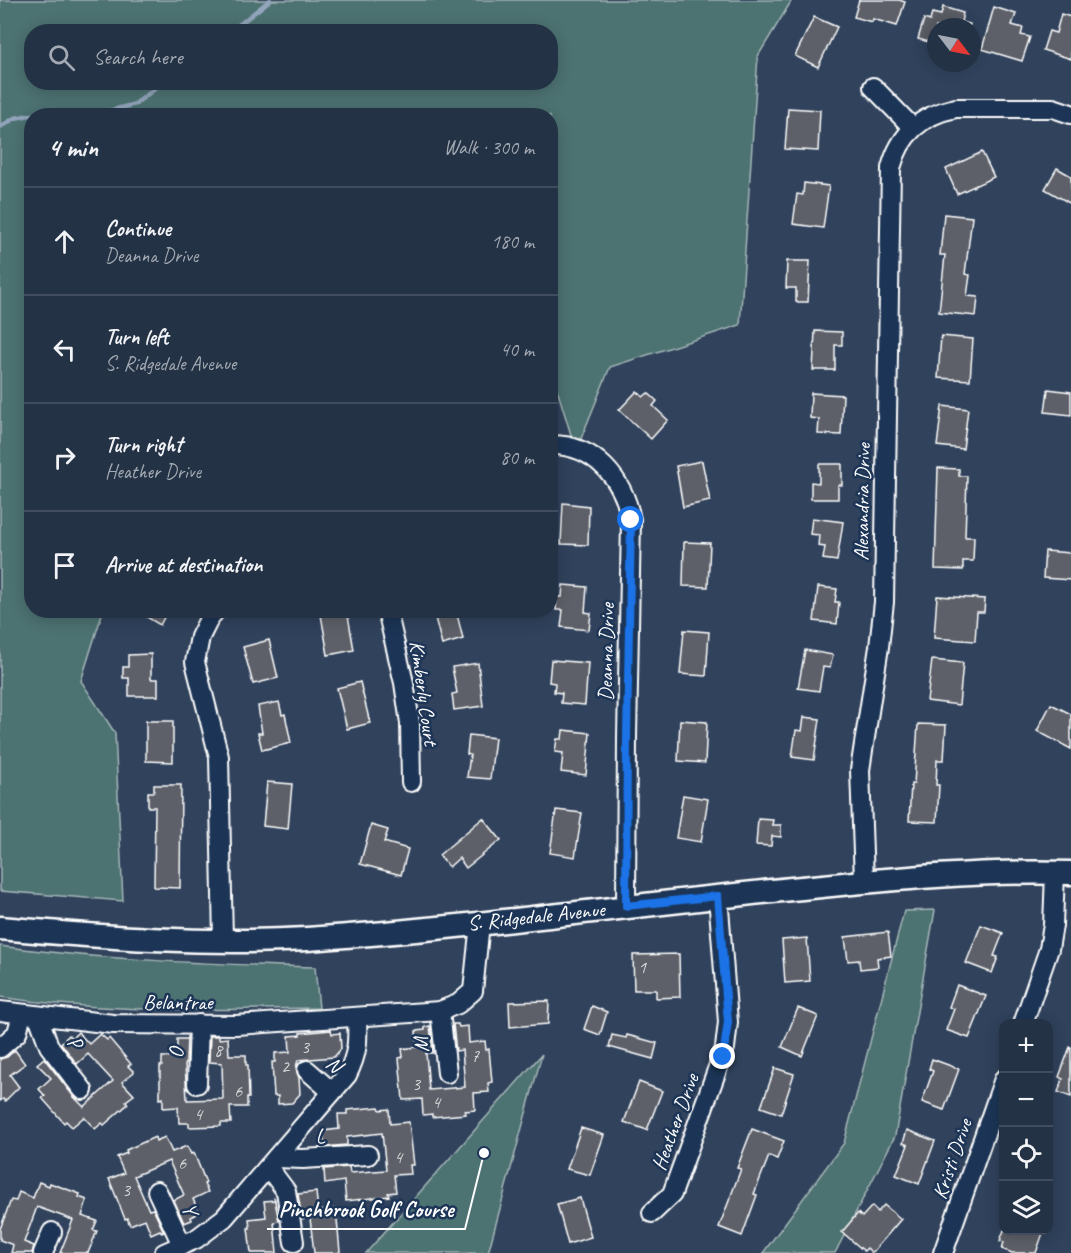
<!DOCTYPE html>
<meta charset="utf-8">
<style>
:root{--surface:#243245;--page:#303e50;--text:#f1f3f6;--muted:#a3aab3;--line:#414d5e}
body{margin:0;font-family:Caveat,sans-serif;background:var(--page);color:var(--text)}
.controls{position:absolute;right:18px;bottom:18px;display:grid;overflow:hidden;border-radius:12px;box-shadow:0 3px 15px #0003}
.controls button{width:54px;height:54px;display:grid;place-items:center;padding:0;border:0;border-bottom:2px solid var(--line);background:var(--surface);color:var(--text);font:30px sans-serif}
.compass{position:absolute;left:927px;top:18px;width:54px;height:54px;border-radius:50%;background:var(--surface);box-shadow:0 3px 15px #0003;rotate:122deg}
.stop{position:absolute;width:18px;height:18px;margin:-14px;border:4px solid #1a73e8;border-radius:50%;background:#fff}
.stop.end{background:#1a73e8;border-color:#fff;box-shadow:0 2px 6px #0008}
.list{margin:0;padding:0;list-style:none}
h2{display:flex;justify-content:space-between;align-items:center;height:78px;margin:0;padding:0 24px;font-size:26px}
h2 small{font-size:20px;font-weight:400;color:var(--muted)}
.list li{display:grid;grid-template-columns:39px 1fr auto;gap:18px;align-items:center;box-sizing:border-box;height:108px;padding:0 24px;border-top:2px solid var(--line)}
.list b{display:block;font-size:22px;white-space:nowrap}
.list p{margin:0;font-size:20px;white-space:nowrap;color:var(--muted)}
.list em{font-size:20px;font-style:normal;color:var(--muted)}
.icon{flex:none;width:33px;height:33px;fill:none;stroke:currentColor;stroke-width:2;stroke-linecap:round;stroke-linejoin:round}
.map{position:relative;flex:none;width:1071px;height:1253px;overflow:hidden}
.search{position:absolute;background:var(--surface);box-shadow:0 3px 15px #0003;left:24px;top:24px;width:534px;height:66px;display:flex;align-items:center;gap:15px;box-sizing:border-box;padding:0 21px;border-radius:24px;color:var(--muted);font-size:22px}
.panel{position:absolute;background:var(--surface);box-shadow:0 3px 15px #0003;left:24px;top:108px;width:534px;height:510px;border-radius:24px}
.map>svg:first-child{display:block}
.green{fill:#4e7272;stroke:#a6b8b8;stroke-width:1.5;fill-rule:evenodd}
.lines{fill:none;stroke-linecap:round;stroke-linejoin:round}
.stream{stroke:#92a5bc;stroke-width:4.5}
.building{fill:#5d6068;stroke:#fff;stroke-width:1.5}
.minor-casing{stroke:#fff;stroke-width:22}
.major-casing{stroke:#fff;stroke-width:27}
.minor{stroke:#1d3557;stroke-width:18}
.major{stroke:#1d3557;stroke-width:22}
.route{stroke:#1a73e8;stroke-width:8}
.labels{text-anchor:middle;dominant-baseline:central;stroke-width:5;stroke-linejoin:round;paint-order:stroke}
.number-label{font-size:18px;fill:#d6d7d9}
.street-label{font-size:21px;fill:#fff;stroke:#1d3557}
.leader{fill:none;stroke:#fff;stroke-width:2}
.callout-dot{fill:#fff;stroke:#1d3557;stroke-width:2}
.callout-label{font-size:22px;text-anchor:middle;font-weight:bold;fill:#fff;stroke:#1d3557;stroke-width:5;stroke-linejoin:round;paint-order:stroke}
</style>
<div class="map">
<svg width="1071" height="1253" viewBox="0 0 1071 1253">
<rect width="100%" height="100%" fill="#30425c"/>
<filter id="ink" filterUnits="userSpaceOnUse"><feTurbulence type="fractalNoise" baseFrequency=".0167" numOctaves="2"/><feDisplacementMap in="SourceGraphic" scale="12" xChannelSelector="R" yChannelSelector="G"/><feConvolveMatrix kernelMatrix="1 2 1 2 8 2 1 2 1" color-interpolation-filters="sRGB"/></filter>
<g filter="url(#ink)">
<g class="green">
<path d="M0,0H792L758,56L740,325L610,367L576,451L551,370L550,116H32V610L103,611L81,681L115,733L123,901L0,891ZM32,32H550V82H32Z"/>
<path d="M935,910L895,1136L835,1253H763L844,1143L904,911Z"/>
<path d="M0,946C104,960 210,964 315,967L319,1008C212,1010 106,1013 0,997Z"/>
<path d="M542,1054L488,1253H366Z"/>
</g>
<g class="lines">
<g class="stream">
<path d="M230,32L270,0"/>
<path d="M91,116L135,104L164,82"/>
<path d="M0,127L15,118L30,115L46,116"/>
</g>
</g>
<g class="building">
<path d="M859,0H899L905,2L897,26L873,19L872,22L854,17Z"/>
<path d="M943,7L963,13L961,22L970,24L969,27H936V44L918,39L924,19L930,21L932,13L941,15Z"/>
<path d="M994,7L1016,14L1012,25L1023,28L1021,35L1030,37L1022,61L982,49Z"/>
<path d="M1061,14L1071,17V59L1043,50L1049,31L1056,33Z"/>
<path d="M814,17L837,27L818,67L795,56Z"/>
<path d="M788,108L820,110L818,151L785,149Z"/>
<path d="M982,152L994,177L957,194L946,169Z"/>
<path d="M1057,168L1071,176V204L1045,189Z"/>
<path d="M804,183L829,186L823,228L793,224L797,194L803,195Z"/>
<path d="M944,214L972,217L965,274L970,275L967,296L978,297L976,316L939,312L945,255H940Z"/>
<path d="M787,261H810L808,302H796V288H786Z"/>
<path d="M815,331L842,332V345H835V370H813Z"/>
<path d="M941,336L973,339L970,380L938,378Z"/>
<path d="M1048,389L1071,392V415L1045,412Z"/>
<path d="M637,391L643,397L648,393L657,401L653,406L668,420L651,439L619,410Z"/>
<path d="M811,393L843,395L841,435L818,434L819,419L810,418Z"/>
<path d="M942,406L968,409L963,449L937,446Z"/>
<path d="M702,461L710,501L683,507L676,466Z"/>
<path d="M819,464H842V485H838V499H811V482L819,483Z"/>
<path d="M938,468L959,469V476H967L965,537H974L973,561H963V570L935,569Z"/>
<path d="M563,503L589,506L588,545L561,544Z"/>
<path d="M812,518L843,522L837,561L823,559L825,547L818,546L819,535L810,534Z"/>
<path d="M684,542L710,543L708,587L683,586Z"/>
<path d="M1045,551L1071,553V580L1043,578Z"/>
<path d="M563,585L587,587L585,612L591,613L589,630L561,627L563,610H556L557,597H562Z"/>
<path d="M818,587L837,589L835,602H839L837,624L814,621Z"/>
<path d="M937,596L985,599L984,612H977L975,641L934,638Z"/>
<path d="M135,610H168L160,625Z"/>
<path d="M347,610L354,650L328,655L321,615Z"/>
<path d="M433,610H456L463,639L442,645Z"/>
<path d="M684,630L709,632L706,676L680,674Z"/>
<path d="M269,640L278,678L253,684L243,647Z"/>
<path d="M805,650L833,655L830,668L823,667L819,691L798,688Z"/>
<path d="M151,654V679H158V696H129V678H123V667H128V655Z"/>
<path d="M551,660L588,663L585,705L561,703L562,693L554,692L555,683L549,682Z"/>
<path d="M932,660L963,663L959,705L927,701Z"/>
<path d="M478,663L483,706L454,710L452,694L457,693L452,667Z"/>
<path d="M360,682L370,723L347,729L337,688Z"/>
<path d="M279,702L282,715L285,714L291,743L262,750L258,733H262L258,706Z"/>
<path d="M1051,704L1071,714V749L1037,731Z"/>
<path d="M804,717L820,719L814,760L792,757L796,730L802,731Z"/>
<path d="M680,720L707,722L705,763L678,761Z"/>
<path d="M146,721H173V762L146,761Z"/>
<path d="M918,724L946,725L944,760H937L936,785H939L937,822L909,821L911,784H914Z"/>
<path d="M563,730L590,733L586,775L561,772L563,753L555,752L557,739H562Z"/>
<path d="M469,735L495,738L490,779L467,777L470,755L467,754Z"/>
<path d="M267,782L292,784L288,829L263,826Z"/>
<path d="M154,785H181L180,888L154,887L155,807H148V792H154Z"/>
<path d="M683,795L708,799L701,842L676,838Z"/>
<path d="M556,810L582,813L575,857L550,853Z"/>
<path d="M483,818L501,840L466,868L459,858L449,867L439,855Z"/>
<path d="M758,819L773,820L772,825H781V837L772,836L771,846L756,845Z"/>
<path d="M371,825L388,830L384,842L408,849L401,875L360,864Z"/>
<path d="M981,925L1003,933L994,956L998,957L992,973L966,963Z"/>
<path d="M888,932L891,956L877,958L878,967L860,969L859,960L848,961L845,937Z"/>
<path d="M807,938L810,981L785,983L782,940Z"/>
<path d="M679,954L680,997L656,998V990H634L633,955Z"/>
<path d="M957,985L986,996L969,1038L946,1030L954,1009L949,1007Z"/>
<path d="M549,1001L548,1024L510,1027L509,1002Z"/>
<path d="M592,1006L607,1012L600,1035L584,1029Z"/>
<path d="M798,1008L818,1016L802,1056L782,1047Z"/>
<path d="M453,1024H458L459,1027L468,1026L469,1043L485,1041L486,1050L489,1049L492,1082L488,1083L489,1092L474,1093L475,1110L465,1111L466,1114L432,1117V1114L423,1115L422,1099L403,1100L399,1058L403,1057L402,1049L417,1047L416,1031L425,1030V1027L430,1026L433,1053H426L429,1090L465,1087L462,1050L456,1051Z"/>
<path d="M331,1030L332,1034L340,1033L341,1049L334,1057L298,1060L296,1068L299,1078L300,1094L292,1103L278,1104V1096H274L272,1062H275V1053L290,1052L289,1036L300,1035V1033Z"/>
<path d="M78,1032L89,1044L100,1034L107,1040L109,1038L131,1064L128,1066L134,1072L122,1082L134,1095L126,1101L128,1104L104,1125L102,1123L95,1129L84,1117L72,1127L66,1121L64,1123L42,1098L45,1096L39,1089L51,1078L37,1064L44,1058L74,1097L84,1107L113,1081L88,1054L77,1064L61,1043L69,1035L72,1038Z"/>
<path d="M612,1035L626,1038L627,1035L657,1043L653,1059L609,1047Z"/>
<path d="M187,1036L186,1063H185L187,1100L223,1099L222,1063L209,1062L210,1036H219V1039L228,1038L229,1055H246V1065H248L249,1098H247V1107H230L231,1123H221V1126L189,1127V1123H179L178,1107L163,1108V1098L160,1099V1066H162V1057H177V1039H187Z"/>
<path d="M1070,1047H1071V1097L1058,1092L1063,1079L1059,1077Z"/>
<path d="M15,1050L25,1064L10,1075L19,1087L5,1101L3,1099L0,1101V1059L7,1057Z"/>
<path d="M932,1059L959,1069L944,1110L922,1102L933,1071L929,1069Z"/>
<path d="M775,1068L794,1074L781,1114L761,1107Z"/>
<path d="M639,1082L662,1091L647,1130L624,1122Z"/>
<path d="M379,1107L380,1110L389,1109L390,1124L409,1122L414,1165H410L411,1174L394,1175L396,1192L388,1193L389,1196L346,1201L344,1181L325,1184L324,1169L349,1167L350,1173L386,1170L382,1133L347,1137V1145L322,1147L321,1142H324L323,1131L339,1129L338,1114H347V1110Z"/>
<path d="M581,1128L604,1135L590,1175L567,1169Z"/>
<path d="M752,1129L784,1141L777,1159L769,1156L754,1194L757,1195L742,1236L719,1227L741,1169L737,1168Z"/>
<path d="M907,1130L935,1141L919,1184L896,1175L908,1145L903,1143Z"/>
<path d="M155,1137L156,1141L165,1137L172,1152L187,1146L191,1154L194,1153L206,1183L204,1184L208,1192L193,1199L199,1213L191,1217L192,1220L184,1223L174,1200L184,1195L169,1161L134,1176L149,1210L153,1209L164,1232L162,1233L160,1230L151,1234L145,1219L130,1225L127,1218L125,1219L109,1179L124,1173L117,1157L127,1153L126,1150Z"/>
<path d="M39,1182L49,1186L50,1183L80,1194L79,1197L87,1200L82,1216L97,1221L93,1230L97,1231L88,1253H60L73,1220L37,1207L24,1242L34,1246L32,1253H11L13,1245L0,1240V1229L11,1200L16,1201L19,1192L33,1198Z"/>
<path d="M316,1192L318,1211L336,1209L340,1252L337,1253H314L310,1218L302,1219L298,1194Z"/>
<path d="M274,1197L279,1221L274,1222L277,1253H251L248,1228H250L249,1219L266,1217L264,1201L275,1200Z"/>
<path d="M580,1198L591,1237L568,1244L557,1204Z"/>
<path d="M884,1205L901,1219L872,1253L867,1248L864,1251L842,1232L858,1213L862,1217L872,1206L878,1212Z"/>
<path d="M1004,1230H1044L1036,1253H1012L1002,1249L1004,1242L1000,1241Z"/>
</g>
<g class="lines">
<defs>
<g id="minor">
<path d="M873,87L912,127"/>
<path d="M550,445C595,444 624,480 631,520L627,737L626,906"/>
<path d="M216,610L210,617L200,637L195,662L219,757L223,940"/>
<path d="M387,610L404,683L410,723L411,782"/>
<path d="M864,881L860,770L879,647L884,602L891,168C900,134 921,115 956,108H1053L1071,114"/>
<path d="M0,1011L113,1024L236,1025L440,1011L458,1004L473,991L480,923"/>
<path d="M440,1011L447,1073"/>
<path d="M38,1016L49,1046L83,1090"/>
<path d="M1023,1024L1049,949L1053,925L1055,873"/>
<path d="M0,1048L17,1033L22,1014"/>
<path d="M307,1070L332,1092"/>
<path d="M197,1084L199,1024"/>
<path d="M276,1158L303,1159L368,1155"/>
<path d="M268,1167L286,1191L294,1242"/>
<path d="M157,1191L182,1245"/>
<path d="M652,1213L672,1194L725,1048L728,1022L718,896"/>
<path d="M43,1253L52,1232"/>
<path d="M164,1253L196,1239L224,1218L347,1075C358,1053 358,1041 357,1017"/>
<path d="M943,1253L1004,1079"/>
</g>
<path id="major" d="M0,928C102,937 205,945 307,939C473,928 637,904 802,888C891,879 981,870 1071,873"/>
</defs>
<use href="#minor" class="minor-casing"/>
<use href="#major" class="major-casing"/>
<use href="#minor" class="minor"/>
<use href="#major" class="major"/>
</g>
</g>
<g class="lines" filter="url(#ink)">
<path class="route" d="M631,520L627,736L626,906L718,896L728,1022L723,1057"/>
</g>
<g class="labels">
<g class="number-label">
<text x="642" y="967">1</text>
<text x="305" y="1047">3</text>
<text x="218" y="1050">8</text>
<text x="475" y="1056">7</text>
<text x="285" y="1066">2</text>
<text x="416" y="1084">3</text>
<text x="238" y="1091">6</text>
<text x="436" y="1102">4</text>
<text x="198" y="1114">4</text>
<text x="398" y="1157">4</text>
<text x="182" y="1163">6</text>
<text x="126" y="1190">3</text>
</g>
<g class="street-label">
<text transform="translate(862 502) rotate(-89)">Alexandria Drive</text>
<text transform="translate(606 652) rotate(-89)">Deanna Drive</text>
<text transform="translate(424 693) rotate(82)">Kimberly Court</text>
<text transform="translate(536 916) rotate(-6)">S. Ridgedale Avenue</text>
<text x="178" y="1002">Belantrae</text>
<text transform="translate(75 1042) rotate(54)">P</text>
<text transform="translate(421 1045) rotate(-96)">M</text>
<text transform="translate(176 1053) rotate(-88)">O</text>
<text transform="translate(334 1064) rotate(41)">N</text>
<text transform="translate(675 1122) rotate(-70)">Heather Drive</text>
<text transform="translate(320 1136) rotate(-4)">L</text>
<text transform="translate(952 1159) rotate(-71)">Kristi Drive</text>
<text transform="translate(190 1209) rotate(66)">Y</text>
</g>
</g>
<path class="leader" d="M484 1153L465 1229H267"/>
<circle class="callout-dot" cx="484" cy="1153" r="6"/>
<g class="callout-label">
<text x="366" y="1217">Pinchbrook Golf Course</text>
</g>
</svg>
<div class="controls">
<button>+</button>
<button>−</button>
<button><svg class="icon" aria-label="locate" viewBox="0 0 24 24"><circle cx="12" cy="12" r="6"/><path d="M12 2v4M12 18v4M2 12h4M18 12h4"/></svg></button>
<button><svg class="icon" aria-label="layers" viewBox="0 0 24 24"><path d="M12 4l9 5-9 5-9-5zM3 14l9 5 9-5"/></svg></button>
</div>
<svg class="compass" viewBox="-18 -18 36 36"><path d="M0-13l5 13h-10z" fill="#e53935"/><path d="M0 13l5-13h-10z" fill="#a3aab3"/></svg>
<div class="stop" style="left:631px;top:520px"></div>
<div class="stop end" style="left:723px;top:1057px"></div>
<div class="search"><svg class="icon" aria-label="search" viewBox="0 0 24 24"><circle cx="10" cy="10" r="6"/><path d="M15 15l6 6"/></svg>Search here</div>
<section class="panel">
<h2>4 min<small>Walk · 300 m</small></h2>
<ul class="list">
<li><svg class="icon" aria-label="ahead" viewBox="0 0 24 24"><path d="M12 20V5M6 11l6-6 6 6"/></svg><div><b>Continue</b><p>Deanna Drive</p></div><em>180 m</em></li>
<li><svg class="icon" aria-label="left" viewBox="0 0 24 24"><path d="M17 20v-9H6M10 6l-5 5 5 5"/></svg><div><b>Turn left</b><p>S. Ridgedale Avenue</p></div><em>40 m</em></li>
<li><svg class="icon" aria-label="right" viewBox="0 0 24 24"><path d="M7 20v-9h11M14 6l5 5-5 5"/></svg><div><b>Turn right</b><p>Heather Drive</p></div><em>80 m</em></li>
<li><svg class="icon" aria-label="arrive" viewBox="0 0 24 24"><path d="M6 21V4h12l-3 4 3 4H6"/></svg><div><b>Arrive at destination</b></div></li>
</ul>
</section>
</div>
